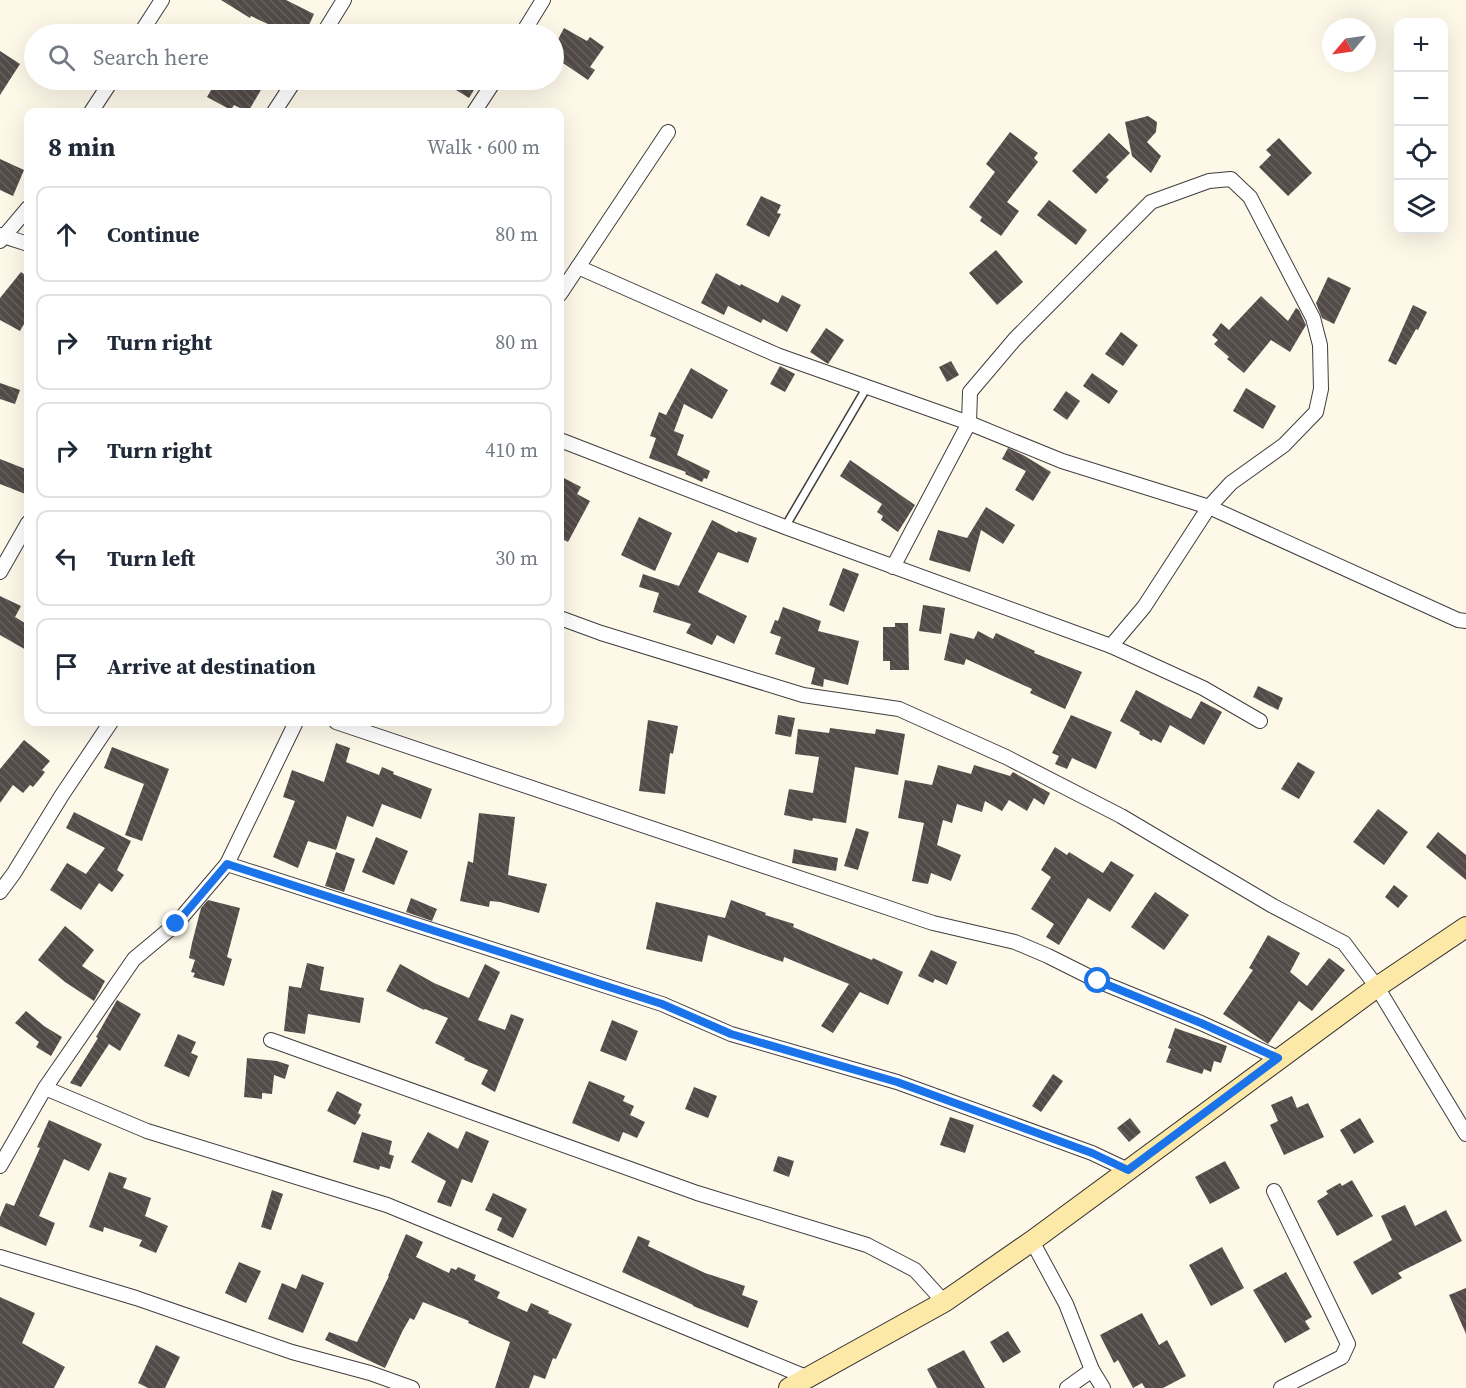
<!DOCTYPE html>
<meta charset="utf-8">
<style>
:root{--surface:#fff;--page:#f2f2f3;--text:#1f2937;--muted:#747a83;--line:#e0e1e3}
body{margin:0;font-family:"Source Serif 4",serif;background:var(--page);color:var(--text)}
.controls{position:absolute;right:18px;top:18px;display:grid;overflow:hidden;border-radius:12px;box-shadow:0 6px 24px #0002}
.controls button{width:54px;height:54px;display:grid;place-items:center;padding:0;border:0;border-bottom:2px solid var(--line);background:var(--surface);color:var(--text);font:30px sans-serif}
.compass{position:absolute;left:1322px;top:18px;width:54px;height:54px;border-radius:50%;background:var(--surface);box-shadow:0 6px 24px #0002;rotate:241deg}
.stop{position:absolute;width:18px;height:18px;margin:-14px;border:4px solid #1a73e8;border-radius:50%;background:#fff}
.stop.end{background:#1a73e8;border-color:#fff;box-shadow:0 2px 6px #0008}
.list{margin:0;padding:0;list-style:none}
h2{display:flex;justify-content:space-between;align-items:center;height:78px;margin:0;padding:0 24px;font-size:26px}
h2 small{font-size:20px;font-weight:400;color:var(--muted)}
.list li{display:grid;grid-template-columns:39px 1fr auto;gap:18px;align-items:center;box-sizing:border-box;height:96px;margin:0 12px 12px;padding:0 12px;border:2px solid var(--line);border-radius:12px}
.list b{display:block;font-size:22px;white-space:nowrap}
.list em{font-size:20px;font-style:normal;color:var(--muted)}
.icon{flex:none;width:33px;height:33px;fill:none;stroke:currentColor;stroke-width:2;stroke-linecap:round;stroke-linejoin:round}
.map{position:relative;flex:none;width:1466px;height:1388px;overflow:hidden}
.search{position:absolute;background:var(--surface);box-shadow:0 6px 24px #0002;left:24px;top:24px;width:540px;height:66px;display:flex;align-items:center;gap:15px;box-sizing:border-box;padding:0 21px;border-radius:33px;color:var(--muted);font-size:22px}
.panel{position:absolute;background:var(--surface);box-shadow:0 6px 24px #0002;left:24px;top:108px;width:540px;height:618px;border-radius:12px}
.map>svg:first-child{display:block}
.building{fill:url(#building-back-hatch)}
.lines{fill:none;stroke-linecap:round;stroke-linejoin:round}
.lane-casing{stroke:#3e3e3e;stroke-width:10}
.street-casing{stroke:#3e3e3e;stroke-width:16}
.secondary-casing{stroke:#2d2d2d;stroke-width:22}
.lane{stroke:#fff;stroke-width:7}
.street{stroke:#fff;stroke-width:14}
.secondary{stroke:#fce8a7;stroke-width:20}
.route{stroke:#1a73e8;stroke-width:8}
</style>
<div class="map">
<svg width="1466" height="1388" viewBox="0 0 1466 1388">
<defs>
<pattern id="building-back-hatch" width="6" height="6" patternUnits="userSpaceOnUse" patternTransform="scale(1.5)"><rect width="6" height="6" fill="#534b48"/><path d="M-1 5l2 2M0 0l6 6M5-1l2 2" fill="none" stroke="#67605e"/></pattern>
</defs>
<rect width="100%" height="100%" fill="#fef8e9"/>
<g class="building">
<path d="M221,0H286L314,14L305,34H289L251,16L250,18Z"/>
<path d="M564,28L587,41L590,37L604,47L590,67L595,70L588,80L554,57V47Z"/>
<path d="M0,51L20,64L0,95Z"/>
<path d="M217,80H257L265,83L248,112L234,105L231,110L207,97Z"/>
<path d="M440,80H480L469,98Z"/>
<path d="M1148,116L1157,122L1156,132L1147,142L1161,156L1151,173L1132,156L1125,122Z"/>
<path d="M1010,132L1038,153L1034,158L1038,162L1007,202L1019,211L1001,236L980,221L982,217L969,207L995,172L986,164Z"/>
<path d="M1109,133L1130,153L1106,177L1109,180L1096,194L1072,171Z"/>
<path d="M1279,138L1312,173L1288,196L1259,167L1271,155L1266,150Z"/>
<path d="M0,159L24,170L13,196L0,190Z"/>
<path d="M761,196L781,205L777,213L781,214L769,237L746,225Z"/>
<path d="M1049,200L1087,230L1076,245L1037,215Z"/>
<path d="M996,250L1023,282L997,305L969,273Z"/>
<path d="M21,272L28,277V317L20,331L0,320V298Z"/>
<path d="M716,273L740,286L741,284L778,303L782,295L801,305L787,332L763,319L761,323L728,306L724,315L701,303Z"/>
<path d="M1328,277L1351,288L1334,324L1322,318L1316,303Z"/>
<path d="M1261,296L1288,321L1296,308L1299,310L1306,325L1290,352L1271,340L1244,373L1227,359L1229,357L1214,344L1218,340L1212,335L1221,323L1229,330Z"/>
<path d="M1413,305L1427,312L1418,330L1416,329L1396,365L1388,361Z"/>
<path d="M826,328L844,340L828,364L810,352Z"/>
<path d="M1121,332L1138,345L1123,366L1105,354Z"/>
<path d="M951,361L959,375L947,382L939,367Z"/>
<path d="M780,366L795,374L785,392L770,384Z"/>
<path d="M691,368L728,390L712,419L684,404L674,431L684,435L677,455L710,471L707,479L704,478L702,482L685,474L686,472L649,458L656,438L650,436L659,412L666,415Z"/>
<path d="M1092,373L1118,391L1109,404L1083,386Z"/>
<path d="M0,383L20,390L15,404L0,399Z"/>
<path d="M1246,388L1276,406L1263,429L1233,411Z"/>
<path d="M1066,391L1080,401L1067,420L1053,410Z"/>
<path d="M1008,448L1023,455L1051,472L1033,501L1015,490L1026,471L1002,459Z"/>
<path d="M0,459L28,470V495L0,484Z"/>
<path d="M850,460L915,505L898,532L881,520L883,516L877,512L882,504L840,476Z"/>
<path d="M560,476L581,487L577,494L590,501L568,542L560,538Z"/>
<path d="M986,507L1015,525L1003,544L981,530L970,572L929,560L938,530L967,538Z"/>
<path d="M639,517L672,533L655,571L621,555Z"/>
<path d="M712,520L737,533L738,531L757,538L748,563L718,552L698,592L747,616L734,644L717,635L712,645L686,633L691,624L653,612L659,593L639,587L643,574L679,586Z"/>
<path d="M843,568L859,574L844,612L829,605Z"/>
<path d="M0,596L21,606L15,617L28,625V651L0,635Z"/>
<path d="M923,605L945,608L941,634L919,631Z"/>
<path d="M783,607L821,621L818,631L859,641L848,685L824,679L823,687L811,684L815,668L775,654L781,637L770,633L775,620L778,621Z"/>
<path d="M895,623H908L909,670H890V661H883V627H895Z"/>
<path d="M978,631L993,639L996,633L1035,651L1034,653L1082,672L1065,709L1030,693L1032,689L966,659L964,665L944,660L950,633L974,639Z"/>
<path d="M1258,686L1283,698L1278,710L1253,697Z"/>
<path d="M1136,690L1191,719L1201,701L1222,712L1204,745L1170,725L1161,743L1153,739L1152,741L1139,734L1140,732L1120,721Z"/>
<path d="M778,715L795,718L791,737L775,734Z"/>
<path d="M1071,715L1112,732L1096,769L1072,758L1067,769L1055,764L1059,756L1052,753Z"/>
<path d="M648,720L678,726L673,754L670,753L665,794L639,791Z"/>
<path d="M830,728L875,734L876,729L905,734L898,775L855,767L846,823L813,818L812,821L784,815L789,789L813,793L819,757L795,754L798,729L829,733Z"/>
<path d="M24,740L50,761L42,770L45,772L42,776L33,787L30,785L23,793L13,785L0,803V769Z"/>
<path d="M336,743L350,748L346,762L379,775L382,767L394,772L393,774L432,789L421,819L382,804L373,827L347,816L336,850L308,841L298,868L273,857L295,801L283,797L292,770L324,782Z"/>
<path d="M112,747L169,769L142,841L125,835L144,784L104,768Z"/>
<path d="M1298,762L1315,772L1299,799L1281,789Z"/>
<path d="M938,765L971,774L974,765L1010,776L1013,772L1050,793L1044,805L1034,798L1027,811L1009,800L1002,811L985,801L982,812L957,804L952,823L943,820L937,845L961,855L951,881L931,873L928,884L912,881L924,823L898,818L905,780L932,785Z"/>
<path d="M1378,809L1408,832L1384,865L1353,842Z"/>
<path d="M74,812L131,841L117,870L124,875L112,892L99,883L81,910L50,890L67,863L86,874L105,848L66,828Z"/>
<path d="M479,813L515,817L508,875L547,884L539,913L500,902L490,901L489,907L460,901L468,861L473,863Z"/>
<path d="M856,828L869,832L858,870L844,866Z"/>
<path d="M1438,832L1466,855V880L1426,847Z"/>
<path d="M376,837L408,851L394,885L362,872Z"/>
<path d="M1055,847L1067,855L1069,852L1103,873L1111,861L1134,875L1110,912L1088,898L1059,945L1046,937L1054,924L1031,909L1051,877L1041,870Z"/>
<path d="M794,849L838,858L836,871L792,863Z"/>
<path d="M336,852L355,859L344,892L325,886Z"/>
<path d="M1394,885L1408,896L1398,908L1385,897Z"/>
<path d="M1155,892L1189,915L1164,950L1131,927Z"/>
<path d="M411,898L437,909L432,921L406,912Z"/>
<path d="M208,900L240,908L227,957L232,959L224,986L193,977L195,973L191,972L195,960L189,958L192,943L201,908Z"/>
<path d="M731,900L766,913L765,915L794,924L793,927L872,960L873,958L903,972L888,1005L860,992L833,1033L821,1026L849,984L784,957L783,962L708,935L702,962L646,949L656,902L725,918Z"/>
<path d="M65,926L94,950L82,966L105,981L94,1001L65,982L38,960Z"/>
<path d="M1268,935L1300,953L1290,972L1307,986L1329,958L1345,970L1312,1011L1299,1001L1268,1044L1223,1014L1253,970L1249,968Z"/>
<path d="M931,950L957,962L947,985L935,979L933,983L918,976Z"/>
<path d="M307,963L324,967L320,990L364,998L360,1023L308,1014L305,1034L284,1031L289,986L301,988Z"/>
<path d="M400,964L434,983L469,998L485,964L500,972L478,1020L505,1030L511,1014L524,1019L495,1092L481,1084L488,1070L464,1060L465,1058L435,1043L448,1018L425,1009L424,1010L386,991Z"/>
<path d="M117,1000L141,1014L120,1051L109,1044L81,1087L70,1083L98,1038L96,1037Z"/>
<path d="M26,1011L44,1026L62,1037L51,1056L36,1047L39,1042L15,1023Z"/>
<path d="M612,1020L638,1031L626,1061L600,1051Z"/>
<path d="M1175,1028L1227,1046L1221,1063L1214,1061L1211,1072L1204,1069L1202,1074L1166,1062L1171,1049L1168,1048Z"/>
<path d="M178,1034L196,1042L191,1053L198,1056L189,1077L164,1066Z"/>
<path d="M247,1058L277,1061L289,1065L285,1079L274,1075L272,1094L262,1093V1099L244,1097Z"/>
<path d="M1053,1074L1063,1081L1041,1112L1032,1106Z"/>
<path d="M589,1081L625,1096L623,1101L634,1106L630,1115L645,1122L637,1138L623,1132L619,1142L572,1123Z"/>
<path d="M694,1087L717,1096L708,1118L685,1109Z"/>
<path d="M337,1091L362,1104L358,1113L361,1115L355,1125L327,1111Z"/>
<path d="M1292,1096L1297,1108L1308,1103L1324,1137L1284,1155L1270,1125L1278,1121L1271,1105Z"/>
<path d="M950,1117L974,1125L965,1153L940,1145Z"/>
<path d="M1130,1118L1141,1132L1129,1142L1117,1128Z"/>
<path d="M1360,1118L1374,1142L1354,1154L1340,1130Z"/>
<path d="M49,1120L102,1144L89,1171L64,1159L39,1216L55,1223L46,1246L0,1226V1217L6,1203L14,1206L40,1148L37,1147Z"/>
<path d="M466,1131L489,1141L472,1183L462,1179L451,1207L437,1202L446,1181L411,1162L428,1132L458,1149Z"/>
<path d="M362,1132L392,1141L389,1154L394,1156L390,1169L380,1166L379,1170L353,1162Z"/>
<path d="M778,1156L794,1161L789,1177L773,1171Z"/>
<path d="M1225,1161L1240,1188L1210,1204L1195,1177Z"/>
<path d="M109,1172L127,1178L123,1188L151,1198L145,1216L168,1226L156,1253L139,1246L142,1240L104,1227L103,1232L89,1227Z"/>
<path d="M1352,1180L1373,1216L1337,1236L1317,1201L1328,1194L1326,1191L1340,1183L1342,1186Z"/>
<path d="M272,1190L283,1194L271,1230L261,1227Z"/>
<path d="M493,1193L527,1209L513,1238L497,1230L502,1218L485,1210Z"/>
<path d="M1405,1205L1415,1226L1446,1210L1462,1241L1398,1273L1402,1278L1372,1295L1353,1262L1392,1240L1381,1216Z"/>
<path d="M406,1234L423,1242L416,1257L449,1273L451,1268L456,1270L458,1267L476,1275L474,1280L500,1292L497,1298L527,1312L531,1303L549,1311L548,1313L572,1324L556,1359L553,1358L545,1379L534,1375L529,1388H495L510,1342L468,1323L469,1321L423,1302L414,1320L410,1318L403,1330L385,1368L325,1340L329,1332L357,1342L389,1276H388Z"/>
<path d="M638,1236L650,1241L648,1246L705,1273L745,1286L742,1295L758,1301L748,1328L693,1306V1305L622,1272Z"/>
<path d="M1222,1247L1244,1288L1211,1306L1189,1265Z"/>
<path d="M239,1262L261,1271L246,1303L225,1293Z"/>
<path d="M1286,1272L1312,1317L1305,1321L1310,1329L1285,1343L1253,1290Z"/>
<path d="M302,1274L324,1283L303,1333L268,1319L282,1283L296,1289Z"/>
<path d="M1466,1288V1334L1449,1295Z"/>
<path d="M0,1297L35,1313L22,1343L65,1367L54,1388H0Z"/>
<path d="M1142,1313L1159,1345L1167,1340L1186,1376L1163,1388H1145L1142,1383L1133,1388L1118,1360L1114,1363L1100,1335Z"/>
<path d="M1008,1331L1021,1352L1003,1363L990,1342Z"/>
<path d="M156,1345L180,1357L165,1388H148L138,1383Z"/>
<path d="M964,1350L985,1388H937L927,1369Z"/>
</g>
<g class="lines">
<defs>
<path id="lane" d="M785,527L867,387"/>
<g id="street">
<path d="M140,34L162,0"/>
<path d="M323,34L344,0"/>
<path d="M522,34L543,0"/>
<path d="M91,112L112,80"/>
<path d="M274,112L295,80"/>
<path d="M474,112L495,80"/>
<path d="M0,235L28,244"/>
<path d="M0,241L28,208"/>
<path d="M578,267L777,355L969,423L1062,461L1209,507L1458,620L1466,621"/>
<path d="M560,294L668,132"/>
<path d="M560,440L785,527L1111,646L1203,688L1260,721"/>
<path d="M893,567L969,423L970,392L1015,339L1151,202L1209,181L1231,179L1250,197L1313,318L1320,345L1321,389L1316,412L1284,445L1231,483L1209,507L1144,607L1111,646"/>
<path d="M0,572L28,523"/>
<path d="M560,618L601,633L803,695L899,709L1006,757L1121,816L1273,906L1344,943L1377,987L1466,1134"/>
<path d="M336,722L933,923L1015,942L1048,956L1098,981L1201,1023L1278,1058"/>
<path d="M227,864L662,1004L731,1034L897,1082L1092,1153L1128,1170"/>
<path d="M0,892L14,873L62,795L111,722"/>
<path d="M271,1040L697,1193L867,1245L915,1270L944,1302"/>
<path d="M45,1088L147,1131L387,1205L806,1377"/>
<path d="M0,1166L45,1088L134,959L176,924L227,864L296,722"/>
<path d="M1274,1191L1348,1344L1342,1357L1281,1388"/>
<path d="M1032,1241L1066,1304L1092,1370L1103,1388"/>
<path d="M0,1257L136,1298L292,1352L370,1373L412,1388"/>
<path d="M1067,1388L1092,1370"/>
</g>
<path id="secondary" d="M789,1388L944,1302L1032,1241L1377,987L1466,927"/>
</defs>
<use href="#lane" class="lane-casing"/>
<use href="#street" class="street-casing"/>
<use href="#secondary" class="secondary-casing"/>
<use href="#lane" class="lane"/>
<use href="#street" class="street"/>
<use href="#secondary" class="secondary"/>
</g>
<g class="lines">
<path class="route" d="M176,924L227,864L662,1004L731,1034L897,1082L1092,1153L1128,1170L1278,1058L1201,1023L1098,981"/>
</g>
</svg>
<div class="controls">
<button>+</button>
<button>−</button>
<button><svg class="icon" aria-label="locate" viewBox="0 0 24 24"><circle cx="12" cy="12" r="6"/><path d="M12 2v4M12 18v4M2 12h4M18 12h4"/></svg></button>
<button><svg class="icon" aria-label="layers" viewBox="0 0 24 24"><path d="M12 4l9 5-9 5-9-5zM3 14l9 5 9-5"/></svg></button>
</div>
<svg class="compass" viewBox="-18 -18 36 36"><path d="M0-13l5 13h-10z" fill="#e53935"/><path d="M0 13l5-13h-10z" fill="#747a83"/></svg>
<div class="stop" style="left:1098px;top:981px"></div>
<div class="stop end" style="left:176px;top:924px"></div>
<div class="search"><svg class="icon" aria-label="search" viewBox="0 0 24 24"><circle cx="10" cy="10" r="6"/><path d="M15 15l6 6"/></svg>Search here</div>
<section class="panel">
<h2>8 min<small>Walk · 600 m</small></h2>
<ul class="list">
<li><svg class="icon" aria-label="ahead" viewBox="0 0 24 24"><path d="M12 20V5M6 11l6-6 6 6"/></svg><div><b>Continue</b></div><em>80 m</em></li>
<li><svg class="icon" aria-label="right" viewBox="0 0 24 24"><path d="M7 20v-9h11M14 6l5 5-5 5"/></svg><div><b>Turn right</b></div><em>80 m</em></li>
<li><svg class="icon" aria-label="right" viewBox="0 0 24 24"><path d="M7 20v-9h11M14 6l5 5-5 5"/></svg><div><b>Turn right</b></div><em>410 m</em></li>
<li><svg class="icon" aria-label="left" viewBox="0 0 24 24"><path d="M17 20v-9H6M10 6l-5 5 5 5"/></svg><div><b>Turn left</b></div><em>30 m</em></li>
<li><svg class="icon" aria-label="arrive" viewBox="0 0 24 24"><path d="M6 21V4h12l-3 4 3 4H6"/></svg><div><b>Arrive at destination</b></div></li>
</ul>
</section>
</div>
